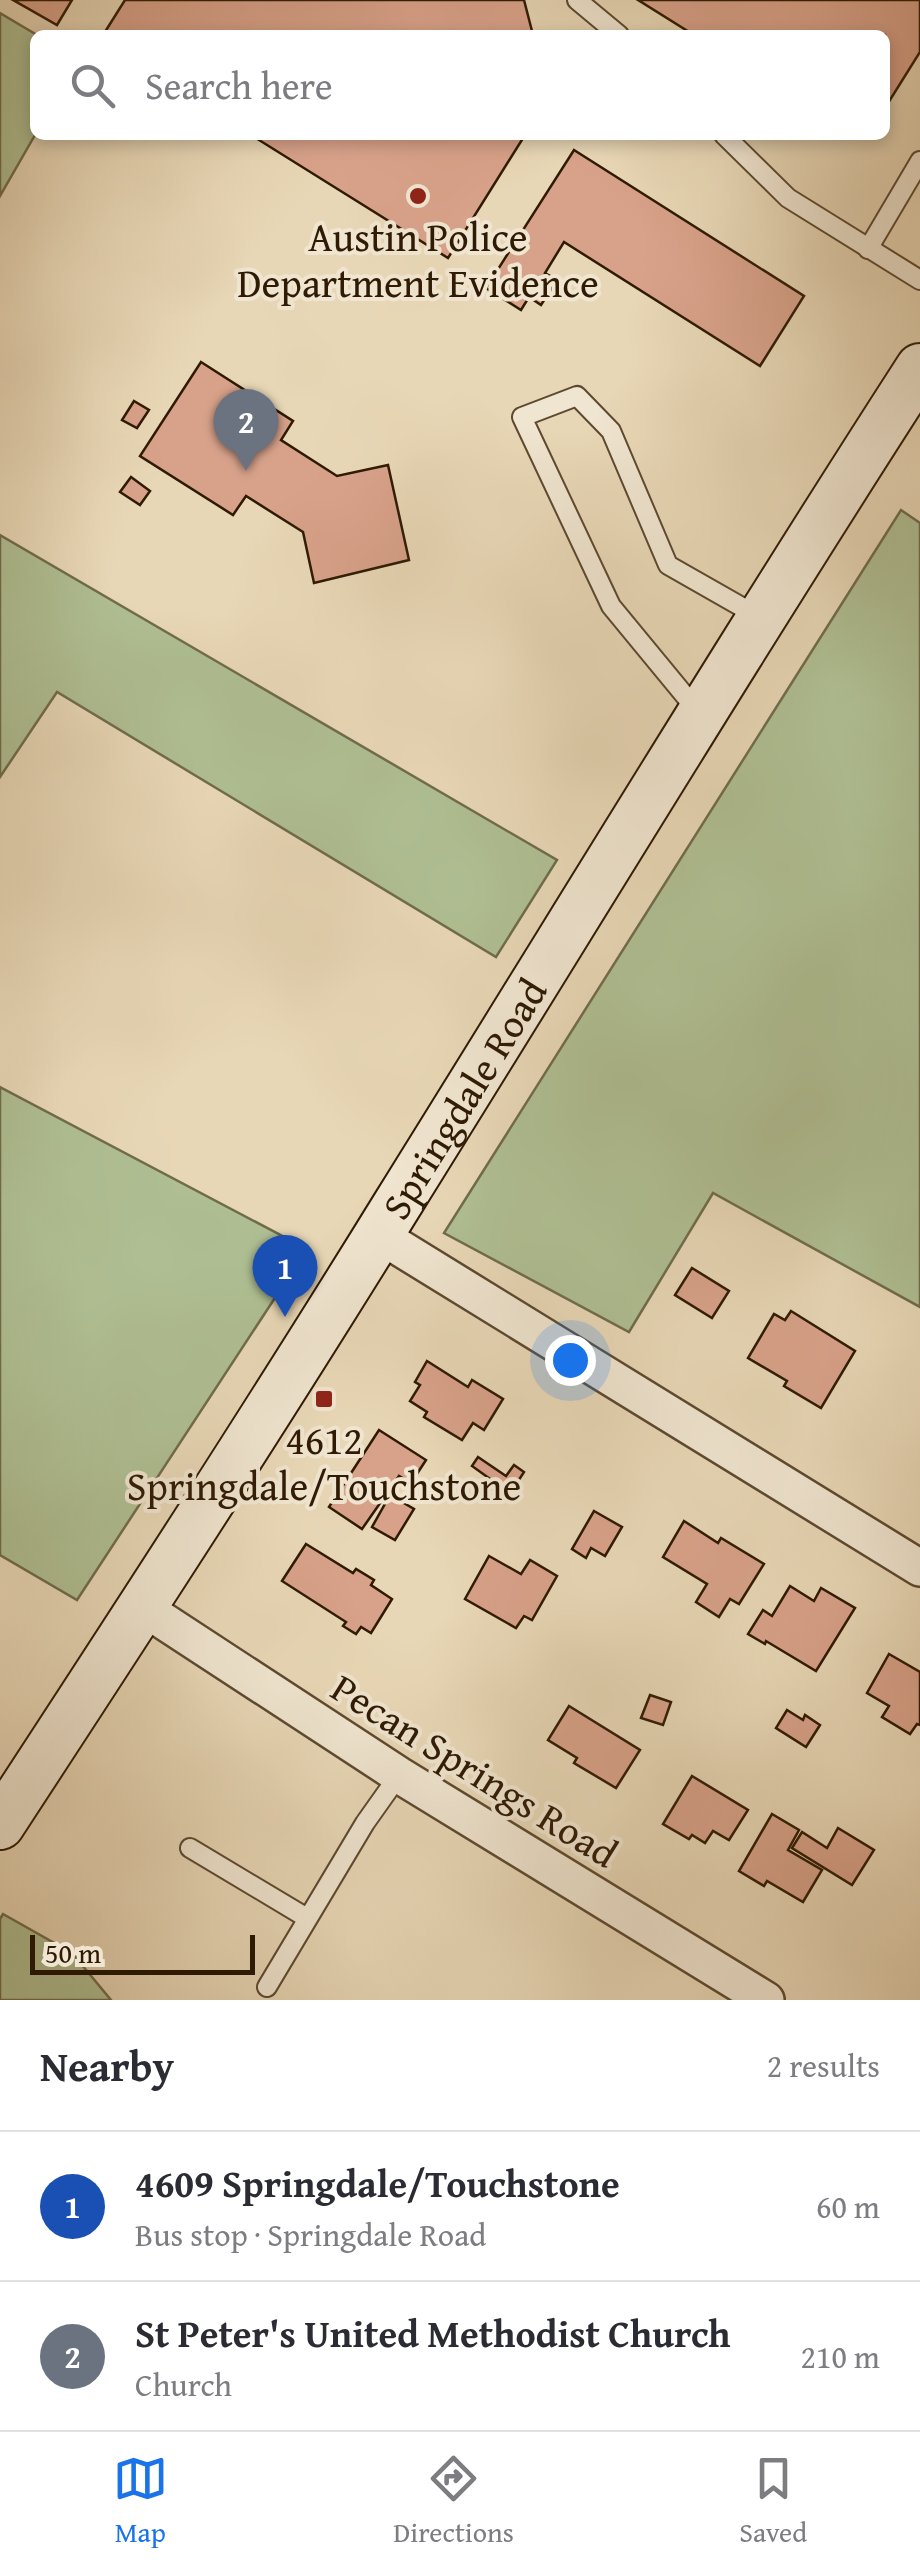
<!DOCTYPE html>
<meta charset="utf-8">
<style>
:root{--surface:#fff;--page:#f7f7f7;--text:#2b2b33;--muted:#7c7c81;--line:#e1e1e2;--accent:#1a73e8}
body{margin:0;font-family:"Gentium Book Plus",serif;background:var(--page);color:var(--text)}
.scale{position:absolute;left:30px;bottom:25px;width:225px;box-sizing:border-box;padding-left:10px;border:5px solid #2f1a04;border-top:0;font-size:28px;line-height:35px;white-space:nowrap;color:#2f1a04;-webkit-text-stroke:8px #f0e5d0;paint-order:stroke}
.you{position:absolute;left:570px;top:1360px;width:35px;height:35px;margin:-25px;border:8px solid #fff;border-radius:50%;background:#1a73e8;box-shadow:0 0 0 15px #1a73e833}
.badge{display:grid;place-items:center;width:65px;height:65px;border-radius:50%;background:var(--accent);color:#fff;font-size:32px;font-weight:700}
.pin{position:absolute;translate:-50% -82px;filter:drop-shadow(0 2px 5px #0008)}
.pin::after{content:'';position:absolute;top:52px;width:35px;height:30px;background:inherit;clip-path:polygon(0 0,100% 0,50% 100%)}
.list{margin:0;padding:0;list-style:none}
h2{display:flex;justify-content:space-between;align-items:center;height:130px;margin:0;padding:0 40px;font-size:42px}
h2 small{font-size:32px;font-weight:400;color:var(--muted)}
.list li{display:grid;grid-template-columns:65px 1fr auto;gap:30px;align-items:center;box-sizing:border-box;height:150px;padding:0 40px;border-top:2px solid var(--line)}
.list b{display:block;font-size:38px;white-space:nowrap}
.list p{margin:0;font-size:32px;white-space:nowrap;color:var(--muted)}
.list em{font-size:32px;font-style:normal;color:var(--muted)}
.icon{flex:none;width:55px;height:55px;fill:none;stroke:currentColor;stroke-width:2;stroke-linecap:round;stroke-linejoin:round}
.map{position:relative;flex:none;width:920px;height:2000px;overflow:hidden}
.search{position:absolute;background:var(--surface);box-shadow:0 5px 15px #0003;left:30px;right:30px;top:30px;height:110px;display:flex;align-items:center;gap:25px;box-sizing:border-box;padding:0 35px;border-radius:15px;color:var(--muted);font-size:38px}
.sheet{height:430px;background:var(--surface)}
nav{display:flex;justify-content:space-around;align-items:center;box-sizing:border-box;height:140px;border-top:2px solid var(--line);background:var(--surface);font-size:28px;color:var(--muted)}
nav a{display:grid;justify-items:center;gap:5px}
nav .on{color:var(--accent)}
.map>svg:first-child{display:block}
.green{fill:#afbf93;stroke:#6f6c4c;stroke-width:2.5}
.building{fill:#d8a28a;stroke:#2f1a04;stroke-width:2.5}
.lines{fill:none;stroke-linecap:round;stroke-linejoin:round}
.service-casing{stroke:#5d4930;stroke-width:22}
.minor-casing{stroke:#5d4930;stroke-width:40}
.secondary-casing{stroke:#2f1a04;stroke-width:52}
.service{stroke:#f0e5d0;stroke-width:18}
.minor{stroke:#f0e5d0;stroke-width:35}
.secondary{stroke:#f0e5d0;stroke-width:48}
.poi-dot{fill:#8f2418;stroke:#f0e5d0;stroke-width:4}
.labels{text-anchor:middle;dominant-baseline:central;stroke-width:8;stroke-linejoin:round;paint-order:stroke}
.poi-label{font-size:40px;fill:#2f1a04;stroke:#f0e5d0}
.street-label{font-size:40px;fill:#2f1a04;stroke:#f0e5d0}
</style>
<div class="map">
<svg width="920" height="2000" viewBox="0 0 920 2000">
<rect width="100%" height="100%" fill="#e8d7b6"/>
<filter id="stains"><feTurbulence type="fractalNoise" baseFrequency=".002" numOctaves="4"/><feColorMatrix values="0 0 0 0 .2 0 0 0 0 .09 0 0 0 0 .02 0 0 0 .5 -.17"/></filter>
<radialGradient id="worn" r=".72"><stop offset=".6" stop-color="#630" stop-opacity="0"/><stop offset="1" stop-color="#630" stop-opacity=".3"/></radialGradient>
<g class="green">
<path d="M0,13L37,35H35V135L0,196Z"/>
<path d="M901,510L920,523V1307L713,1193L629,1332L444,1233Z"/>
<path d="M0,535L557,860L496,957L57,692L0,777Z"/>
<path d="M0,1087L307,1249L77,1600L0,1555Z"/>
<path d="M3,1914L72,1953L111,2000H0V1919Z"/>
</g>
<g class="building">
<path d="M13,0H72L57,25Z"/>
<path d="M125,0H524L533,35H103Z"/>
<path d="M638,0H920V52L885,108V35H694Z"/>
<path d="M251,135H525L448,258Z"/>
<path d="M574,150L804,296L760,366L564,242L545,273L557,280L541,305L529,297L521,310L486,288Z"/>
<path d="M201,362L293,421L281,440L337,476L388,465L409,560L314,583L303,532L246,496L233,515L140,456Z"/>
<path d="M134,401L149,410L137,428L122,420Z"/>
<path d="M131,477L150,491L140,505L120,492Z"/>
<path d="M692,1268L729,1291L712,1318L675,1295Z"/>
<path d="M791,1311L855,1351L821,1408L784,1386L787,1381L748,1358L774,1314L785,1320Z"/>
<path d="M427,1361L468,1387L472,1380L503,1399L484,1430L473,1423L462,1440L424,1417L427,1412L410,1401L420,1385L415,1382Z"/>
<path d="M379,1430L426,1460L411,1483L399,1476L362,1529L329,1507Z"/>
<path d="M478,1457L506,1476L514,1465L524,1472L507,1498L489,1487L493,1481L472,1466Z"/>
<path d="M390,1495L414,1509L395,1540L372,1527Z"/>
<path d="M594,1511L622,1527L605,1556L591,1548L586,1558L572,1549Z"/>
<path d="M684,1521L718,1543L721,1538L764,1564L739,1604L730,1599L719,1617L696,1602L707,1584L663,1557Z"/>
<path d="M306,1544L353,1573L356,1569L374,1580L371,1585L392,1599L371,1633L361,1627L356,1634L343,1626L346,1622L282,1581Z"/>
<path d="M489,1556L521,1574L530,1560L557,1576L532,1620L524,1616L516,1628L465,1599Z"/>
<path d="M790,1586L814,1601L821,1588L855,1608L816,1671L766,1641L765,1644L748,1634L763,1610L772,1616Z"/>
<path d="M889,1654L920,1672V1725L917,1724L910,1734L882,1717L889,1706L867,1693Z"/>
<path d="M650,1695L671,1702L663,1725L641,1718Z"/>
<path d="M569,1706L640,1750L616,1788L574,1763L577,1758L548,1740Z"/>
<path d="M787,1710L803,1720L805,1715L820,1725L806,1747L776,1728Z"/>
<path d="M692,1776L748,1810L729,1840L713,1831L705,1843L692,1835L689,1839L663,1824Z"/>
<path d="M772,1814L799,1830L788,1850L822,1870L803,1902L767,1881L764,1886L739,1871Z"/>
<path d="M838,1828L874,1850L852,1885L792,1848L802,1832L827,1848Z"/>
</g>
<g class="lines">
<defs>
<g id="service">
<path d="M577,0L619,35"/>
<path d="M724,135L788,198L920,280"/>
<path d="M868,249L920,161"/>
<path d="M700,714L611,606L522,417L577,396L611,431L668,565L761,618"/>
<path d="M190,1848L307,1918"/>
<path d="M267,1987L365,1823L399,1775"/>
</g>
<g id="minor">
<path d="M379,1235L920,1568"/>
<path d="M142,1607L399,1775L766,2000"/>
</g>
<g id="secondary">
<path id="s1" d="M0,1825C134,1620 268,1414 397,1205C571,926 742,644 920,368"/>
</g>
</defs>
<use href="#service" class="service-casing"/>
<use href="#minor" class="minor-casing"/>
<use href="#secondary" class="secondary-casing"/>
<use href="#service" class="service"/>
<use href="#minor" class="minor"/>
<use href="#secondary" class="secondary"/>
</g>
<g class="poi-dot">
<circle cx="418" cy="196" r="10"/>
<rect x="314" y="1389" width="20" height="20" rx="5"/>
</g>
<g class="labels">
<g class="poi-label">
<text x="418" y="236">Austin Police<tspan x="418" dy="46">Department Evidence</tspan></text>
<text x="324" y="1439">4612<tspan x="324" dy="46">Springdale/Touchstone</tspan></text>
</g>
<g class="street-label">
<text stroke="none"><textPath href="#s1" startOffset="862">Springdale Road</textPath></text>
<text transform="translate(475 1770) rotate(32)">Pecan Springs Road</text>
</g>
</g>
<rect width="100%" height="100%" filter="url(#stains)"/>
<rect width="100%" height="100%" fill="url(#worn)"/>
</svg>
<div class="scale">50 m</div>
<div class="you"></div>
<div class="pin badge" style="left:285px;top:1317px;background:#1a4fb4">1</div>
<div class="pin badge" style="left:246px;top:471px;background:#6b7280">2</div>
<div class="search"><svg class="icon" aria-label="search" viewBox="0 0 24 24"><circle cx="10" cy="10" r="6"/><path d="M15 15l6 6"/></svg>Search here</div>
</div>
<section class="sheet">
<h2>Nearby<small>2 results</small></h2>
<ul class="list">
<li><span class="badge" style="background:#1a4fb4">1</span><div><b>4609 Springdale/Touchstone</b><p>Bus stop · Springdale Road</p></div><em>60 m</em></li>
<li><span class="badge" style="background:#6b7280">2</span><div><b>St Peter's United Methodist Church</b><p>Church</p></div><em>210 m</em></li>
</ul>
</section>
<nav>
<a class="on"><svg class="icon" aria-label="map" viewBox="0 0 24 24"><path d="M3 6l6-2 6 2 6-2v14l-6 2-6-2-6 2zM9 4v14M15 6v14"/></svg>Map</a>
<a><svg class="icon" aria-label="directions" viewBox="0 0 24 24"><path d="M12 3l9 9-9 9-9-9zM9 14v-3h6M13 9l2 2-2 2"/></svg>Directions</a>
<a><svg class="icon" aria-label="saved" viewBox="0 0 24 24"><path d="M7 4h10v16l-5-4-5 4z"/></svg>Saved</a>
</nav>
